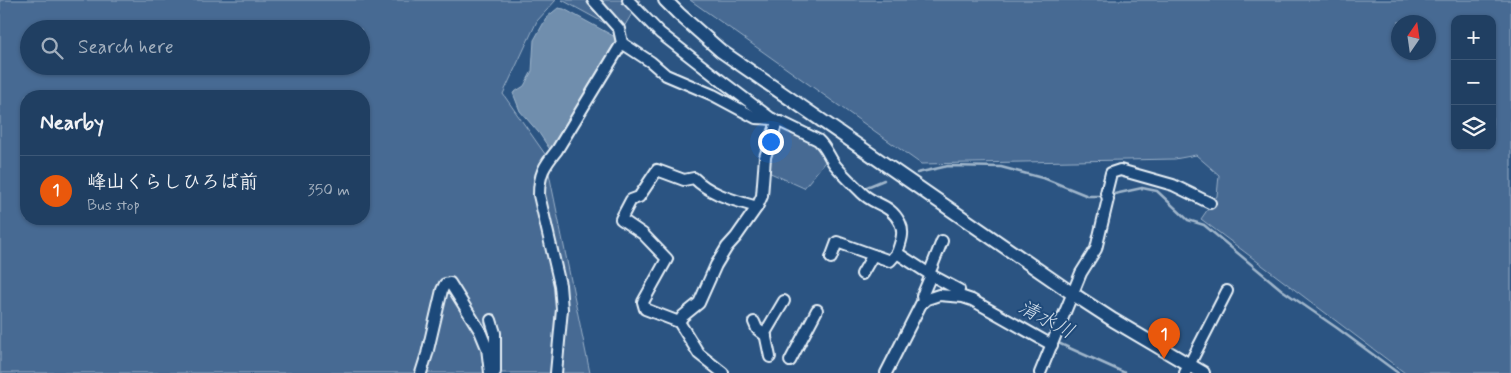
<!DOCTYPE html>
<meta charset="utf-8">
<style>
:root{--surface:#203f62;--page:#2d4a6b;--text:#f1f3f6;--muted:#a2afbe;--line:#3d5877;--accent:#ea580c}
body{margin:0;font-family:Mynerve,"Klee One",sans-serif;background:var(--page);color:var(--text)}
.controls{position:absolute;right:15px;top:15px;display:grid;overflow:hidden;border-radius:10px;box-shadow:0 1px 4px #0004}
.controls button{width:45px;height:45px;display:grid;place-items:center;padding:0;border:0;border-bottom:1px solid var(--line);background:var(--surface);color:var(--text);font:25px sans-serif}
.compass{position:absolute;left:1391px;top:15px;width:45px;height:45px;border-radius:50%;background:var(--surface);box-shadow:0 1px 4px #0004;rotate:13deg}
.you{position:absolute;left:770px;top:141px;width:18px;height:18px;margin:-12px;border:4px solid #fff;border-radius:50%;background:#1a73e8;box-shadow:0 0 0 8px #1a73e833}
.badge{display:grid;place-items:center;width:32px;height:32px;border-radius:50%;background:var(--accent);color:#fff;font-size:16px;font-weight:700}
.pin{position:absolute;translate:-50% -41px;filter:drop-shadow(0 1px 2px #0008)}
.pin::after{content:'';position:absolute;top:26px;width:18px;height:15px;background:inherit;clip-path:polygon(0 0,100% 0,50% 100%)}
.list{margin:0;padding:0;list-style:none}
h2{display:flex;justify-content:space-between;align-items:center;height:65px;margin:0;padding:0 20px;font-size:21px}
h2 small{font-size:16px;font-weight:400;color:var(--muted)}
.list li{display:grid;grid-template-columns:32px 1fr auto;gap:15px;align-items:center;box-sizing:border-box;height:70px;padding:0 20px;border-top:1px solid var(--line)}
.list b{display:block;font-size:19px;white-space:nowrap}
.list p{margin:0;font-size:16px;white-space:nowrap;color:var(--muted)}
.list em{font-size:16px;font-style:normal;color:var(--muted)}
.icon{flex:none;width:28px;height:28px;fill:none;stroke:currentColor;stroke-width:2;stroke-linecap:round;stroke-linejoin:round}
.map{position:relative;flex:none;width:1511px;height:373px;overflow:hidden}
.search{position:absolute;background:var(--surface);box-shadow:0 1px 4px #0004;left:20px;top:20px;width:350px;height:55px;display:flex;align-items:center;gap:12px;box-sizing:border-box;padding:0 18px;border-radius:28px;color:var(--muted);font-size:19px}
.panel{position:absolute;background:var(--surface);box-shadow:0 1px 4px #0004;left:20px;top:90px;width:350px;height:135px;border-radius:20px}
.map>svg:first-child{display:block}
.green{fill:#476b93;stroke:#98aec6;fill-rule:evenodd}
.water{fill:#708ead;stroke:#a0b6cb}
.lines{fill:none;stroke-linecap:round;stroke-linejoin:round}
.stream{stroke:#a0b6cb;stroke-width:2.5}
.minor-casing{stroke:#e8f1f8;stroke-width:14}
.tertiary-casing{stroke:#e8f1f8;stroke-width:16}
.minor{stroke:#1f4a7a;stroke-width:10}
.tertiary{stroke:#1f4a7a;stroke-width:12}
.labels{text-anchor:middle;dominant-baseline:central;stroke-width:4;stroke-linejoin:round;paint-order:stroke}
.water-label{font-size:20px;font-style:italic;fill:#d0dde9;stroke:#1f4a7a}
</style>
<div class="map">
<svg width="1511" height="373" viewBox="0 0 1511 373">
<rect width="100%" height="100%" fill="#2b5482"/>
<filter id="ink" filterUnits="userSpaceOnUse"><feTurbulence type="fractalNoise" baseFrequency=".02" numOctaves="2"/><feDisplacementMap in="SourceGraphic" scale="10" xChannelSelector="R" yChannelSelector="G"/><feConvolveMatrix kernelMatrix="1 2 1 2 8 2 1 2 1" color-interpolation-filters="sRGB"/></filter>
<g filter="url(#ink)">
<g class="green">
<path d="M0,0H556L537,21L503,94L545,154L590,373H0ZM29,29H361V66H29ZM26,96H364V219H26Z"/>
<path d="M562,0H640L621,32Z"/>
<path d="M690,0H1511V373H1405L1201,219L1217,196L1219,175L1196,155L1175,159L921,164ZM1455,19H1492V146H1455ZM1398,22H1428V52H1398Z"/>
<path d="M782,126L810,138L828,158L804,188L766,171L778,130Z"/>
</g>
<path class="water" d="M558,8L564,9L617,38L551,151L539,133L520,111L513,93L524,86L532,71L534,40L547,17Z"/>
<g class="lines">
<g class="stream">
<path d="M917,173L948,166L1001,167L1046,179L1088,196H1104"/>
<path d="M862,189L884,180"/>
<path d="M1110,195L1142,188L1157,191L1188,220L1204,225L1282,290L1337,328L1398,373"/>
<path d="M1056,342L1125,373"/>
</g>
<defs>
<g id="minor">
<path d="M628,0L660,33L724,83L772,119"/>
<path d="M622,43L651,62L666,75L713,95L756,118L773,119L777,122L765,157L762,196L757,207L736,237L727,247L716,265L699,303L683,316L679,322"/>
<path d="M777,122H781L818,140C826,147 829,157 835,165C843,175 853,184 862,193C875,206 890,203 900,223C905,233 900,244 897,253L931,275L922,296L923,302"/>
<path d="M831,258L837,242L890,261L897,253"/>
<path d="M862,274L873,255"/>
<path d="M929,274L942,241"/>
<path d="M931,275L959,290L957,296"/>
<path d="M491,320L495,333V372"/>
<path d="M754,322L757,329L766,336"/>
<path d="M770,357L765,333L784,301"/>
<path d="M790,361L817,310"/>
<path d="M421,373L427,354L442,290L445,284L450,283L480,331L487,348L490,373"/>
<path d="M556,373L562,309L560,285L539,195C539,174 544,166 557,150L622,43L619,29L593,0"/>
<path d="M723,373L699,354L679,322L645,309L643,302L667,259L643,234L621,219L631,200L639,197L657,170L684,180L694,178C711,195 734,200 757,207"/>
<path d="M886,373L921,304L927,299L939,295L963,297L972,300L1052,345"/>
<path d="M1040,373L1081,273L1096,249L1108,199L1106,193L1111,173L1120,170L1173,185L1210,203"/>
<path d="M1185,373L1227,291"/>
</g>
<path id="tertiary" d="M665,0L679,14L721,51L1073,294L1113,320L1203,373"/>
</defs>
<use href="#minor" class="minor-casing"/>
<use href="#tertiary" class="tertiary-casing"/>
<use href="#minor" class="minor"/>
<use href="#tertiary" class="tertiary"/>
</g>
</g>
<g class="labels">
<g class="water-label">
<text transform="translate(1046 320) rotate(28)">清水川</text>
</g>
</g>
</svg>
<div class="controls">
<button>+</button>
<button>−</button>
<button><svg class="icon" aria-label="layers" viewBox="0 0 24 24"><path d="M12 4l9 5-9 5-9-5zM3 14l9 5 9-5"/></svg></button>
</div>
<svg class="compass" viewBox="-18 -18 36 36"><path d="M0-13l5 13h-10z" fill="#e53935"/><path d="M0 13l5-13h-10z" fill="#a2afbe"/></svg>
<div class="you"></div>
<div class="pin badge" style="left:1164px;top:359px">1</div>
<div class="search"><svg class="icon" aria-label="search" viewBox="0 0 24 24"><circle cx="10" cy="10" r="6"/><path d="M15 15l6 6"/></svg>Search here</div>
<section class="panel">
<h2>Nearby<small></small></h2>
<ul class="list">
<li><span class="badge">1</span><div><b>峰山くらしひろば前</b><p>Bus stop</p></div><em>350 m</em></li>
</ul>
</section>
</div>
